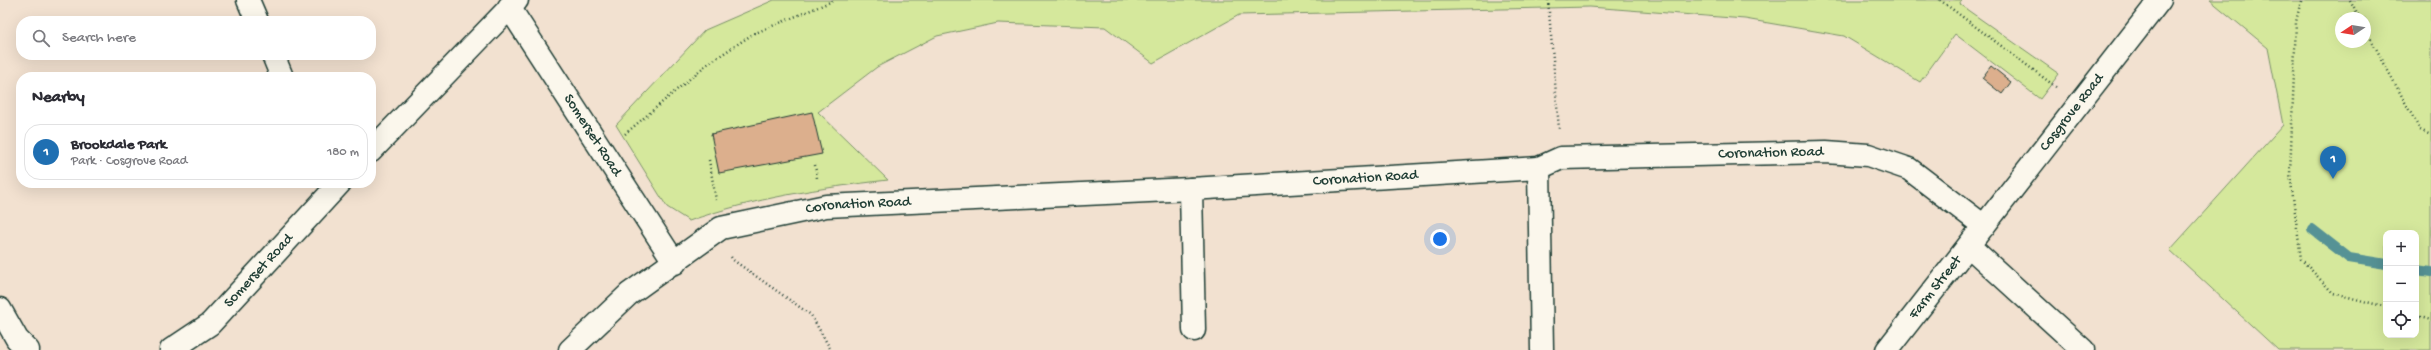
<!DOCTYPE html>
<meta charset="utf-8">
<style>
:root{--surface:#fff;--page:#f7f7f7;--text:#2b2b33;--muted:#7c7c81;--line:#e1e1e2;--accent:#1f6fb2}
body{margin:0;font-family:"Gochi Hand",sans-serif;background:var(--page);color:var(--text)}
.controls{position:absolute;right:12px;bottom:12px;display:grid;overflow:hidden;border-radius:8px;box-shadow:0 4px 16px #0002}
.controls button{width:36px;height:36px;display:grid;place-items:center;padding:0;border:0;border-bottom:1px solid var(--line);background:var(--surface);color:var(--text);font:20px sans-serif}
.compass{position:absolute;left:2335px;top:12px;width:36px;height:36px;border-radius:50%;background:var(--surface);box-shadow:0 4px 16px #0002;rotate:258deg}
.you{position:absolute;left:1440px;top:239px;width:14px;height:14px;margin:-10px;border:3px solid #fff;border-radius:50%;background:#1a73e8;box-shadow:0 0 0 6px #1a73e833}
.badge{display:grid;place-items:center;width:26px;height:26px;border-radius:50%;background:var(--accent);color:#fff;font-size:13px;font-weight:700}
.pin{position:absolute;translate:-50% -33px;filter:drop-shadow(0 1px 2px #0008)}
.pin::after{content:'';position:absolute;top:21px;width:14px;height:12px;background:inherit;clip-path:polygon(0 0,100% 0,50% 100%)}
.list{margin:0;padding:0;list-style:none}
h2{display:flex;justify-content:space-between;align-items:center;height:52px;margin:0;padding:0 16px;font-size:17px}
h2 small{font-size:13px;font-weight:400;color:var(--muted)}
.list li{display:grid;grid-template-columns:26px 1fr auto;gap:12px;align-items:center;box-sizing:border-box;height:56px;margin:0 8px 8px;padding:0 8px;border:1px solid var(--line);border-radius:16px}
.list b{display:block;font-size:15px;white-space:nowrap}
.list p{margin:0;font-size:13px;white-space:nowrap;color:var(--muted)}
.list em{font-size:13px;font-style:normal;color:var(--muted)}
.icon{flex:none;width:22px;height:22px;fill:none;stroke:currentColor;stroke-width:2;stroke-linecap:round;stroke-linejoin:round}
.map{position:relative;flex:none;width:2431px;height:350px;overflow:hidden}
.search{position:absolute;background:var(--surface);box-shadow:0 4px 16px #0002;left:16px;top:16px;width:360px;height:44px;display:flex;align-items:center;gap:10px;box-sizing:border-box;padding:0 14px;border-radius:16px;color:var(--muted);font-size:15px}
.panel{position:absolute;background:var(--surface);box-shadow:0 4px 16px #0002;left:16px;top:72px;width:360px;height:116px;border-radius:16px}
.map>svg:first-child{display:block}
.green{fill:#d5e89c;stroke:#7a9268;fill-rule:evenodd}
.lines{fill:none;stroke-linecap:round;stroke-linejoin:round}
.stream{stroke:#569295;stroke-width:10}
.building{fill:#dcaf8d;stroke:#1f3d34}
.minor-casing{stroke:#1f3d34;stroke-width:25}
.path{stroke:#1f3d34;stroke-width:2.5;stroke-dasharray:1 3;stroke-linecap:butt}
.minor{stroke:#fbf7ec;stroke-width:22}
.labels{text-anchor:middle;dominant-baseline:central;stroke-width:3.5;stroke-linejoin:round;paint-order:stroke}
.street-label{font-size:15px;fill:#1f3d34;stroke:#fbf7ec}
</style>
<div class="map">
<svg width="2431" height="350" viewBox="0 0 2431 350">
<rect width="100%" height="100%" fill="#f2e1d0"/>
<filter id="ink" filterUnits="userSpaceOnUse"><feTurbulence type="fractalNoise" baseFrequency=".025" numOctaves="2"/><feDisplacementMap in="SourceGraphic" scale="8" xChannelSelector="R" yChannelSelector="G"/><feConvolveMatrix kernelMatrix="1 2 1 2 8 2 1 2 1" color-interpolation-filters="sRGB"/></filter>
<g filter="url(#ink)">
<g class="green">
<path d="M774,0H1962L1959,4L2059,74L2040,99L1955,34L1920,82L1844,36L1745,19L1590,7L1239,15L1153,63L1105,27L998,23L937,36L877,67L818,112L888,180C820,188 754,198 689,221L667,207L616,125L705,30Z"/>
<path d="M2210,0H2431V350H2278L2170,250L2283,125L2268,48ZM2341,18H2365V42H2341ZM2386,233H2416V335H2386Z"/>
</g>
<g class="lines">
<g class="stream">
<path d="M2312,229L2349,258L2386,264"/>
<path d="M2416,270L2431,272"/>
</g>
</g>
<g class="building">
<path d="M1991,66L2011,82L2002,94L1982,78Z"/>
<path d="M812,112L822,154L719,173L711,134Z"/>
</g>
<g class="lines">
<defs>
<g id="minor">
<path d="M248,0L257,21"/>
<path id="s1" d="M509,7L675,263"/>
<path d="M273,55L282,77"/>
<path d="M371,151L517,0"/>
<path d="M1539,168L1542,350"/>
<path d="M1191,189L1194,330"/>
<path d="M1969,246L2083,350"/>
<path d="M0,309L17,339L28,350"/>
<path id="s2" d="M171,350L210,324L340,183"/>
<path id="s3" d="M570,350L629,294L721,228L826,206L1191,189L1539,168L1561,158L1826,152L1868,155L1909,169L1984,226"/>
<path id="s4" d="M1887,350L2160,0"/>
</g>
</defs>
<use href="#minor" class="minor-casing"/>
<g class="path">
<path d="M1548,0L1559,129"/>
<path d="M1940,0L2056,87"/>
<path d="M2301,0L2296,22L2290,174L2301,259L2333,293L2386,307"/>
<path d="M2350,0L2360,18"/>
<path d="M2365,28L2420,130L2431,135"/>
<path d="M625,134L706,65L753,34L835,0"/>
<path d="M709,160L716,200"/>
<path d="M815,165L817,178"/>
<path d="M731,257L733,260L811,315L831,350"/>
<path d="M2416,316L2431,320"/>
</g>
<use href="#minor" class="minor"/>
</g>
</g>
<g class="labels">
<g class="street-label">
<text stroke="none"><textPath href="#s4" startOffset="301">Cosgrove Road</textPath></text>
<text stroke="none"><textPath href="#s1" startOffset="153">Somerset Road</textPath></text>
<text stroke="none"><textPath href="#s3" startOffset="1250">Coronation Road</textPath></text>
<text stroke="none"><textPath href="#s3" startOffset="842">Coronation Road</textPath></text>
<text stroke="none"><textPath href="#s3" startOffset="334">Coronation Road</textPath></text>
<text stroke="none"><textPath href="#s2" startOffset="119">Somerset Road</textPath></text>
<text stroke="none"><textPath href="#s4" startOffset="79">Farm Street</textPath></text>
</g>
</g>
</svg>
<div class="controls">
<button>+</button>
<button>−</button>
<button><svg class="icon" aria-label="locate" viewBox="0 0 24 24"><circle cx="12" cy="12" r="6"/><path d="M12 2v4M12 18v4M2 12h4M18 12h4"/></svg></button>
</div>
<svg class="compass" viewBox="-18 -18 36 36"><path d="M0-13l5 13h-10z" fill="#e53935"/><path d="M0 13l5-13h-10z" fill="#7c7c81"/></svg>
<div class="you"></div>
<div class="pin badge" style="left:2333px;top:179px">1</div>
<div class="search"><svg class="icon" aria-label="search" viewBox="0 0 24 24"><circle cx="10" cy="10" r="6"/><path d="M15 15l6 6"/></svg>Search here</div>
<section class="panel">
<h2>Nearby<small></small></h2>
<ul class="list">
<li><span class="badge">1</span><div><b>Brookdale Park</b><p>Park · Cosgrove Road</p></div><em>180 m</em></li>
</ul>
</section>
</div>
